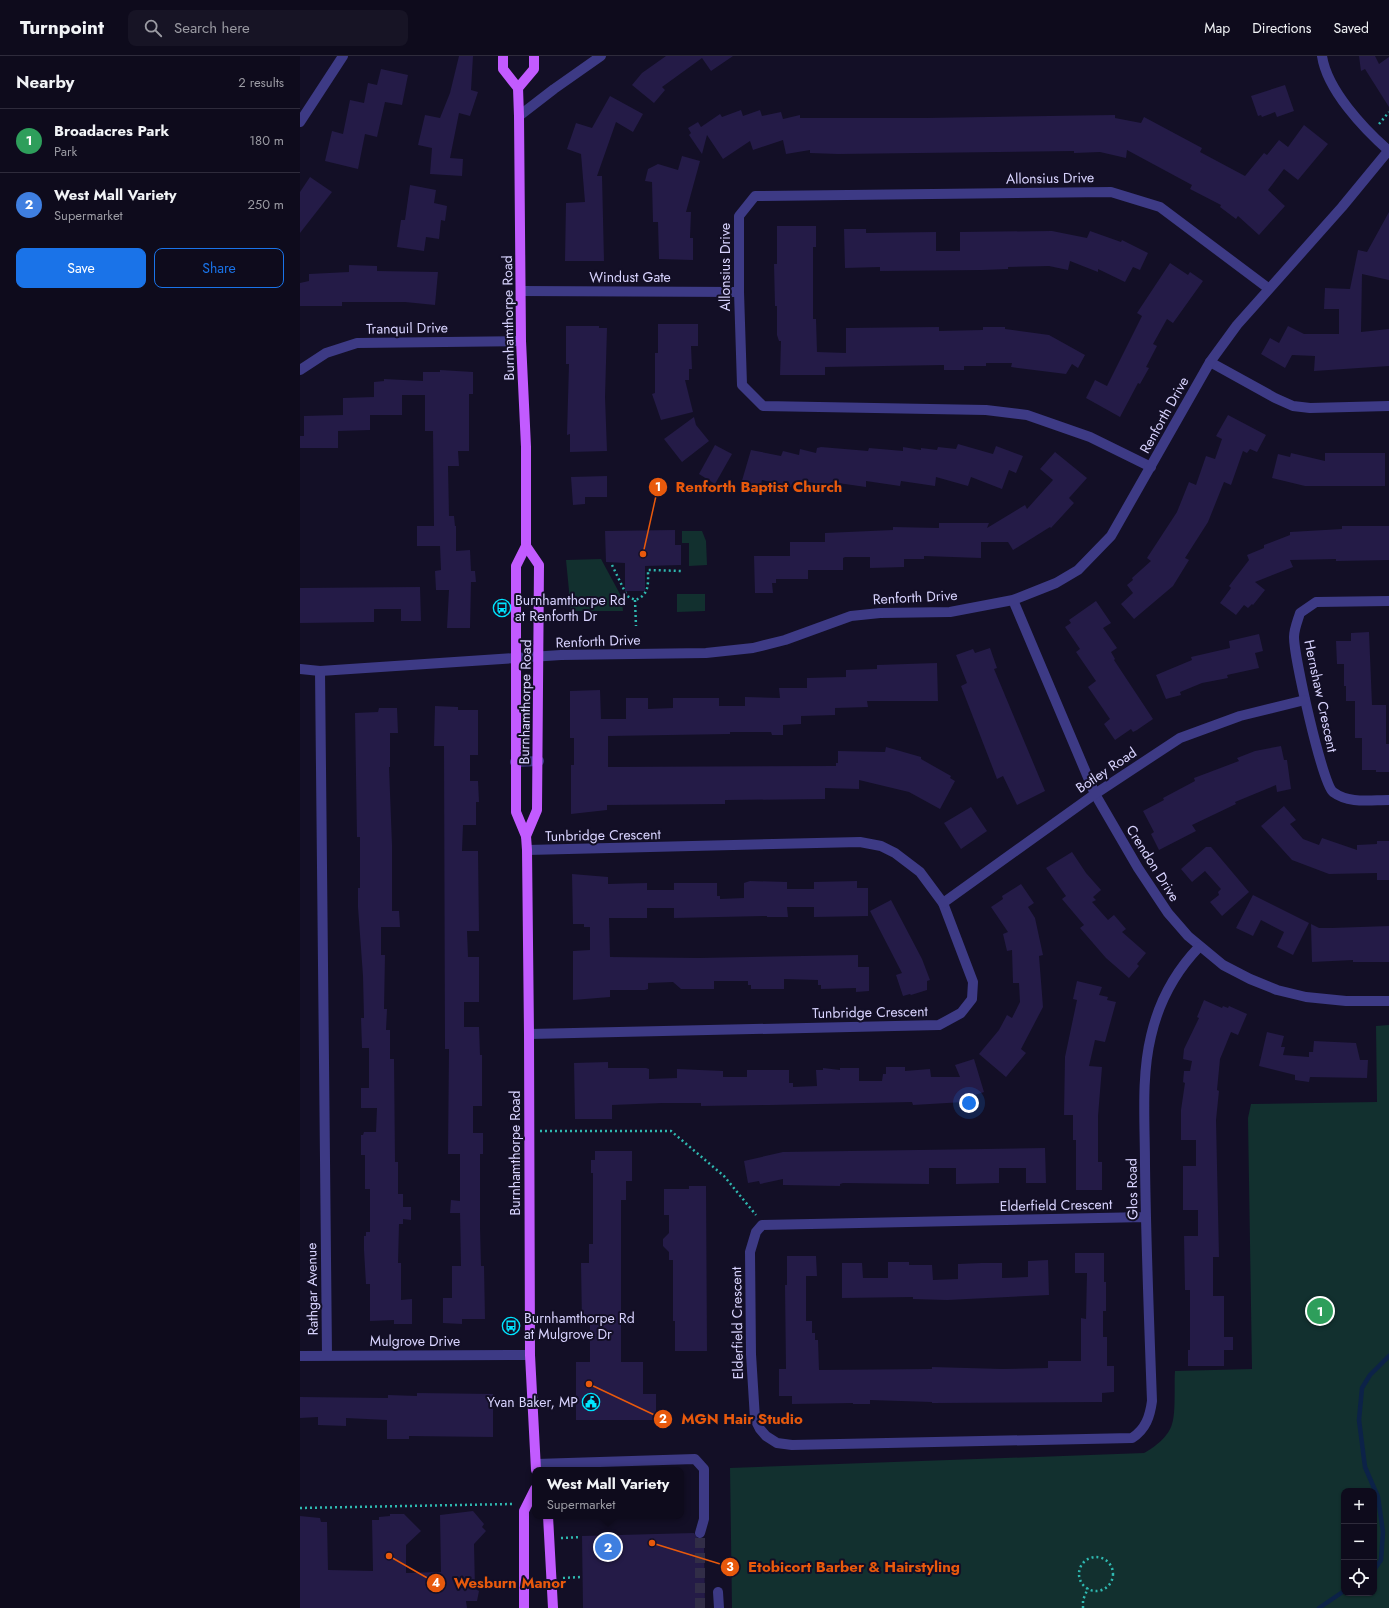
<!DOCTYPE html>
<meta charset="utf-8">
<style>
:root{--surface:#0e0b1c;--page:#171425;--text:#f1f3f6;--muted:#9b9ba3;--line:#2e2b3b;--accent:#1a73e8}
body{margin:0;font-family:Jost,sans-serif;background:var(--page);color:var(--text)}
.controls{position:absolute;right:12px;bottom:12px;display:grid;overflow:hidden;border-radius:8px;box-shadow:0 1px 3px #0004}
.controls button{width:36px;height:36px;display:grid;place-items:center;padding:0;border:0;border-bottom:1px solid var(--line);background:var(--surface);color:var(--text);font:20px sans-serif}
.you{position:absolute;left:669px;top:1047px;width:14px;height:14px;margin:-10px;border:3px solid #fff;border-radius:50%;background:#1a73e8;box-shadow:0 0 0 6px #1a73e833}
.badge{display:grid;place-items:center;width:26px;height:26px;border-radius:50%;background:var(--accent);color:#fff;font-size:13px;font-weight:700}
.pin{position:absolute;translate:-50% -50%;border:2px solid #fff;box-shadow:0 1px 4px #0006}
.popup{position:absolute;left:232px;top:1411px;width:152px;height:52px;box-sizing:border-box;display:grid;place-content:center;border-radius:8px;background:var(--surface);filter:drop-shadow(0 1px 3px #0005);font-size:13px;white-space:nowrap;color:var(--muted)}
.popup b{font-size:15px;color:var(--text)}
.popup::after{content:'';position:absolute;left:50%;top:100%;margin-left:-8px;border:8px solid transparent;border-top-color:var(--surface)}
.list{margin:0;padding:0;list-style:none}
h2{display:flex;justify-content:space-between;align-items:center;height:52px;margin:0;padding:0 16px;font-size:17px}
h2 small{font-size:13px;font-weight:400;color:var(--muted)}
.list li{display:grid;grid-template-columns:26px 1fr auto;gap:12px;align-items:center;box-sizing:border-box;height:64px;padding:0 16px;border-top:1px solid var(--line)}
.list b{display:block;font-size:15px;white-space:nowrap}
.list p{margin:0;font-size:13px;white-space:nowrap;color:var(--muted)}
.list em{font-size:13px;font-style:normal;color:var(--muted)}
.actions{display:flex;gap:8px;padding:12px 16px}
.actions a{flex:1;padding:9px 0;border:1px solid var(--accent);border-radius:8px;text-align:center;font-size:14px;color:var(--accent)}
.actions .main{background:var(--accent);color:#fff}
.icon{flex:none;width:22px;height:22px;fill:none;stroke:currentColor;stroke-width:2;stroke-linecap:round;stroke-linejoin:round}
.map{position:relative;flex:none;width:1089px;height:1552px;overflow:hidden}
header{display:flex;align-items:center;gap:24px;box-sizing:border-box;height:56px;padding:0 20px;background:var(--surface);border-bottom:1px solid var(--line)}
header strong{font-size:19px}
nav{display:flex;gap:22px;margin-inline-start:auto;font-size:14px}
.search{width:280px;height:36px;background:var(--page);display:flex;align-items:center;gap:10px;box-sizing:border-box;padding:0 14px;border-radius:8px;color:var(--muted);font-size:15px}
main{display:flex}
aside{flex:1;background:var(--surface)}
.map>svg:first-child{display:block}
.green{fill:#12302f;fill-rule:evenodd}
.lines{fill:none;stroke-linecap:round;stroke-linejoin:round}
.stream{stroke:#0c2248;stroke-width:4.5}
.building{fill:#241b47}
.minor-tunnel{stroke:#312d47;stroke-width:10;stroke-dasharray:10 5;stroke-linecap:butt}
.path{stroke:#2fb8b0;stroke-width:2.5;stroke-dasharray:2 3;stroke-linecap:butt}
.minor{stroke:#3d3a85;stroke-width:10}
.major{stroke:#c25bff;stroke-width:10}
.labels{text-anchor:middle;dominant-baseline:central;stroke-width:4;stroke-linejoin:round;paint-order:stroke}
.street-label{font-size:14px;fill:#d9d4ff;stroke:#130f26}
.poi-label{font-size:14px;fill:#d9d4ff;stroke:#130f26;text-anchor:start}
.leader{fill:none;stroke:#e8590c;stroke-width:1.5}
.callout-dot{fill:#e8590c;stroke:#130f26;stroke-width:1.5}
.mark-label{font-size:12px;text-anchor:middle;font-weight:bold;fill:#fff}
.callout-label{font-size:15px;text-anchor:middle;font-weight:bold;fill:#e8590c;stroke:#130f26;stroke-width:4;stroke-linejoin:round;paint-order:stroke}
</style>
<header>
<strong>Turnpoint</strong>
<div class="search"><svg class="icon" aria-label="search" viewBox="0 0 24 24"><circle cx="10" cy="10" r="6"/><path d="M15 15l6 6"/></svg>Search here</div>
<nav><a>Map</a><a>Directions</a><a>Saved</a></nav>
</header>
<main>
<aside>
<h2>Nearby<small>2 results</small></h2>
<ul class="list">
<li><span class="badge" style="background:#2e9e5b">1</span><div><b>Broadacres Park</b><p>Park</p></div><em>180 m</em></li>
<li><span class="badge" style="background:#3f7fe0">2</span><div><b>West Mall Variety</b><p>Supermarket</p></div><em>250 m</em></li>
</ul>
<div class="actions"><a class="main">Save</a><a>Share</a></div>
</aside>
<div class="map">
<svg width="1089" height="1552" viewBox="0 0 1089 1552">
<rect width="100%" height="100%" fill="#130f26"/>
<g class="green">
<path d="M382,475H402L406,485L407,509L389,510V487H382Z"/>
<path d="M301,503L321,540L323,555H271L266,504Z"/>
<path d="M377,538H405V555L377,556Z"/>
<path d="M1089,969V1552H432L430,1412L844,1397C854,1392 869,1380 872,1368C876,1358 874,1327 875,1315L952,1313L948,1062L951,1048L1077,1046L1076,970ZM1044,1435H1074V1537H1044Z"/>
</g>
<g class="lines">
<g class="stream">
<path d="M1074,1514L1081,1504L1083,1476L1078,1441L1065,1411L1059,1364L1062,1332L1070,1319L1089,1300"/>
<path d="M1019,1552L1044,1535"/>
</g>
</g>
<g class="building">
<path d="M159,0H173L171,34L178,36L170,60L159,57L150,102L163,103L162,120L130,118L132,92L118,89L125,59L140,62L150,37Z"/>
<path d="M366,0H433L411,15L402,2L362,31L365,34L354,47L332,29L342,17Z"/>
<path d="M1059,0H1075L1079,8L1089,1V51L1065,13L1061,15Z"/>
<path d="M81,13L108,19L102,49L85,46L77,81L65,78L58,113L25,105L32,75L43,78L50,44L64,47L68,27L77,29Z"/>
<path d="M985,29L994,55L977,61L975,56L962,61L961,59L958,60L951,40Z"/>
<path d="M310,40L343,58L333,76L316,66L297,120H302L304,205H265L266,147L285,146L281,98L267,93L276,67L292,72Z"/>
<path d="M441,54L443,60L460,54L462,60L481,56L483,63L500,59V62H626L815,59V62L841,67L844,61L902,92L900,96L945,120L964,97L967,99L979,84L988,91L1004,69L1028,88L998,124L984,113L968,134L985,150L959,179L938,160L936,163L920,151L921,149L890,133L892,129L827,94L826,102L800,96L774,97V95L538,98L510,97V94L486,98L483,84L453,94L450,85L423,103L407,79L402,98L389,79L391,77L388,72L398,66L401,71L420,58L422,61Z"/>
<path d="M382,100L400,105L386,156H391L390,182H393V204L359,203L358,166H353L352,126L345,125L348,113L358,108L378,114Z"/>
<path d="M10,121L32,136L0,177V136Z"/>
<path d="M110,129L136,134L134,147L147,150L145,165L141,164L139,183L126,181L124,195L97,191L101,164H105Z"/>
<path d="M1089,156V224L1062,218L1061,276L1089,273V310L1014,315L1015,300L992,299L985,312L961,298L970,282L979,287L988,270L1004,278H1039V253H1024L1025,232L1050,233L1058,194L1067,196Z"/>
<path d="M477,170H516V191H513V263H516L517,296L546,297V272L639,271V275L683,274V271H705V273L749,279L785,299L778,312L772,308L766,318L711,311L712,307H686V310H664V314H644V309L525,311V319H480L481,285H479L477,279V250H475L474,208H477Z"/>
<path d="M544,173H566V177L636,176V195H660V176L752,175L787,182L790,175L821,186L822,184L848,197L840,214L833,211L825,226L798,213V216L770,205L768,214L749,210L708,211V213L682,214L580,215V211L545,212Z"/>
<path d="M870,207L888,219L890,216L903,225L873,267L867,263L853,288L857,290L846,311L849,312L840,328L838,327L820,361L786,342L795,324L807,330L842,260L837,257Z"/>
<path d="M49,209L77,210V215L138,216L135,249L105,246H42V250H0V227L9,225V218L49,216Z"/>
<path d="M358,268H398V290H391L392,313H389V324H385L393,356L361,364L352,338L355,337V297H358Z"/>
<path d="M266,270H299V272H307L305,341L307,395L270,396V378L267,379L269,308H266Z"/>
<path d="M140,314L173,316V338H169V395H158L159,410H148L149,460H154L155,470H156V495L170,494L171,515H175L176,526H171L170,572H147L149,534H136L135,515L141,514L140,490H117V470H134L133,375H125V339H102V359H70V374L38,375V392H0V380H4V360L43,359V342L74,341V326L84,325V323L123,325V316H140Z"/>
<path d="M928,359L966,379L957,396L950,393L947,397L943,395L931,429L924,426L908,466L885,502L889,504L873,530L834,563L821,548L833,537L827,529L833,524L832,522L851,505L847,502L877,456L889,426L896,429L906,400L915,403L922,383L916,380Z"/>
<path d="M394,361L396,369L409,385L382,406L364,383Z"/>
<path d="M658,388L693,398L696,390L723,400L716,417L709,414L702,433L671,421L668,430L636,421L635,430L601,425L600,430L566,425V431L531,426L530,430L504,425L502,434L462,424L460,433L441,428L451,394L481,400L483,395L499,399L500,393L516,397L517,392L521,391L568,395L569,392L603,395V391L621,394V392L637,394L638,391L656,393Z"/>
<path d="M415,389L432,398L415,428L399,418Z"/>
<path d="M755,396L787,422L769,442L774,447L751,472L750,471L713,494L708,486H681V502L624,500V503H604V511L570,512V501H545L543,502V514H508V523H476V527H472L473,537H455L454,500H490V486H525V477L593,474V471L639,472V467H689L687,472L725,449L727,453L753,424L740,413Z"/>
<path d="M991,397L1025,405V397H1085V430H1005L972,422L978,398L990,401Z"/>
<path d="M307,420V441H285V448L273,449L271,421Z"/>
<path d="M1042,470H1089V504L1036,505V503L990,504L993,511L955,526L965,534L953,549L952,548L948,552L944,549L936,559L920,547L931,532L929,530L949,504L947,499L964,492V489L990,479V476L1042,473Z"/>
<path d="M375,474V489H381V509L345,510V535H325V507L306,506L305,475Z"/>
<path d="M120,531L121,565H101V553H74V566L0,567V532Z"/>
<path d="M796,545L811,567L803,572L817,592L811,596L815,603L814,604L853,663L837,674L833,676L831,673L815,684L804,668L810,663L788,631L796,625L776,596L780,593L765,571L771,567L769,564Z"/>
<path d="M1069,576L1072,649H1086V688H1089V716H1076V714H1062V682H1055V645H1046V630H1044V608H1037L1036,585H1051V577Z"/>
<path d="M959,578L963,595L955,597L959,612L927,619L928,622L902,627L880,636L881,639L866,643L856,619L892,604L891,601L930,592L929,585Z"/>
<path d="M690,592L697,612L694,613L745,735L717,749L703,720L697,723L661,630L667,627L656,599L673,593L675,597Z"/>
<path d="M637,607L638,645H567L568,651L535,652V659L501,660V668L483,669V679H472L471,676H430V678L308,680V711L536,710V707H538V695L585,696L586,691L621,701V703L651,720L650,722L655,725L640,753L609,736L559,724V733L525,732V743L425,744V748L307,749V754L271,758V709H274V682H270V635L300,634L301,663H326V642H348V653L373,652V642H419V650H445V641L480,642L479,632H507V622L546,621V614L577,613V609Z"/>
<path d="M135,650L158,651V654H178V699H170V725H178L179,746H176V769H163L162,795H178L179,875H167L168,901H179V946H164V971H179L180,999H182V1050H173V1077H183V1098H180V1172L181,1210H184L185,1263H162V1268L143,1267V1242H152V1210H161L160,1157H150L151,1144L160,1145V1098H148L149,993H145L144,690H134Z"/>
<path d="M79,652H97L98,677H90V711H89L92,789V855H99L100,871H81V899H85L84,953H87L86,974H90V1003H94L95,1106H98V1138H103V1151H111V1164L103,1163V1168H99L98,1207H101V1244L112,1243V1268H94V1264L70,1265V1228H66L64,1194V1180H66V1176H70V1133H65V1099H61V1079H63L64,1076H76L77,1052H61V1032H69V992H62L61,962H64L63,920L58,851V832H60V781H57L55,657L78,656Z"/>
<path d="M981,690L984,704H987L991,733L977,736L976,729L935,746L936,748L892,769L896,775L859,794L851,778L854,776L843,755L864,744L863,742L895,725L894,722L939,705L937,702L955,695Z"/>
<path d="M984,750L996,764L990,768L1003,783L1019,789L1022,782L1057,794V789L1077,788V785H1089V824H1077V817L1029,818L992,804L961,770Z"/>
<path d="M671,751L687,775L661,793L644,767Z"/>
<path d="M906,791H911L949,836L922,860L910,846L919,839L918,836L921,833L905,815L892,826L881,813Z"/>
<path d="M772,796L786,817L801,834L793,841L796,844L792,846L808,864L814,859L826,873L822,876L846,897L837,908L839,910L829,922L806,902L780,872L784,869L762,843L766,840L746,812Z"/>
<path d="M272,818L308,821V828L347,827V834H374V827H417V840H420V843L444,842V827L450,825L487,826V833H514V826L557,825V832H568V860L514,861V851H487L488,861H467V860L374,862V852H347V862H309L310,901L399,902L558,899V911H569V935L556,936V932L521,933V929H518V924L484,923V933H451V929H448V925H414V933H381L373,926L348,927V933L345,934H310V941L273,944V895L290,894V871H284V868H273Z"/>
<path d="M721,828L734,847L728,851L735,862L743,899L739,900L743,951L721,993L726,997L706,1021L679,998L699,974L707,959L712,962L720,946L719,927H713L712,894L707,895L703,878L708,876L691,851L703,843L702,840Z"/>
<path d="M953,839L1009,867L993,899L977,891L984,876L961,864L953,880L936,872Z"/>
<path d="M591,844L622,903L630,924L627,925V934L611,939L610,938L603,940L596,919L602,917L570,855Z"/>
<path d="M1011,868L1019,872H1032L1089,870V906H1053V904L1012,906Z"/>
<path d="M777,925L802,931L799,939L808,941L807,944L816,946L805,986L795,984L789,1010L802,1011L798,1060V1106H802V1134H776V1084H773V1059H764L765,1001L777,944L773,943Z"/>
<path d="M904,944L922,952L923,950L928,952L929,950L947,958L938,979L931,976L920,1003L917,1034L919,1035L916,1064L919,1201H913V1240H924V1281H933V1294H924V1310H888V1294H890V1234H885L884,1180H898V1154H883V1110H896V1084H881V1054L885,1027L883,1026L884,1015H890L892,1005L883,1003L884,993L899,962L897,961Z"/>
<path d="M967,976L984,980L981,991H985L983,999L1009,1001V996H1013L1014,985L1056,987L1060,1004H1068L1067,1022L1010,1021L1009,1026L995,1024V1019L959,1010Z"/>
<path d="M674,1003L684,1036L663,1043L664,1046L613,1049L612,1046L470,1049L401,1050V1047H362L312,1049V1063H275L274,1007L308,1006V1012H346L349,1013V1023L377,1022V1013L423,1015V1021H447V1014H489V1027H493V1031L517,1030L516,1014H523V1012L540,1014V1012H559V1025H582L583,1018H586V1011H605V1015L630,1013L631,1021H660L655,1009Z"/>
<path d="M745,1092L746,1127H726V1112H699V1127L656,1128V1112H629V1128L543,1127L540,1128V1130L483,1129V1123L460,1128L459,1125L448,1127L444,1105L483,1096Z"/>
<path d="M295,1095H332V1125H326V1144H321V1306H343V1338H356V1364H276V1306H290V1267H282L281,1207H289V1188H293V1117H291V1104H295Z"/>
<path d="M389,1130H406L407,1295H375V1265H373V1204H369V1196L363,1190V1183L369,1177V1159H364V1133H389Z"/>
<path d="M775,1197H804V1226H806V1255H803V1281H807V1310H814V1336L802,1337V1346L632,1347V1346L570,1344V1348H553V1347L492,1348V1340H479V1313H486L485,1229H487V1200H516L517,1220H506V1265H512V1277H515V1284H518L519,1314L632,1313V1311L702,1313L748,1312V1305H781V1262L786,1263L787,1217H775Z"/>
<path d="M748,1204L749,1239L647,1244L613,1243V1241L542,1242V1207H562L563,1222H588V1206H609V1209H632L633,1224L658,1223V1208L682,1207H702V1222L728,1221V1205Z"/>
<path d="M117,1337L193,1338V1381L109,1380V1383H87V1364L46,1362V1370L18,1369V1361L0,1362V1341L88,1342V1339L117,1340Z"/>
<path d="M173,1455L184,1468L182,1471L186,1475L174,1488L175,1533L179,1535L177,1545H166L167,1552H0V1460L20,1462L21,1466H27L28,1514L73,1515L72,1464H79V1461L90,1460V1458H104L121,1475L106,1489V1517L141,1516L140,1459Z"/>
<path d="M394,1477L398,1483L404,1482L405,1552H283L282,1480Z"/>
</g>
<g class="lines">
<path class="minor-tunnel" d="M400,1552V1477"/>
<g class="path">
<path d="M1079,68L1089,56"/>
<path d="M312,509L327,540L335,544C350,539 348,527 348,514L382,515"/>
<path d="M335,544L336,570"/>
<path d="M240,1075H371L424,1120L456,1159"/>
<path d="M0,1452L213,1448"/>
<path d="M261,1482L281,1481"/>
<circle cx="796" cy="1518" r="17"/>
<path d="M263,1522L281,1521"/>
<path d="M783,1552V1544L788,1532"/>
</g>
<g class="minor">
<path d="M1022,0C1027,34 1064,73 1089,95"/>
<path d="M219,60L254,33L301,0"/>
<path d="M0,66L43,0"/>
<path d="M221,235L439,236"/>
<path d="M910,306L975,342L993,350L1010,352L1089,350"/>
<path d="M0,314L26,297L57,287L221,285"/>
<path d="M851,411L790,381L727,359L686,354L463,350L442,329L439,236V160L455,140L811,136L860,151L968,232"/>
<path d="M713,544L795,738L838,812L868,857L888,880L923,909L950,923L977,934L1006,941L1046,945H1089"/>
<path d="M1089,545L1016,546L1000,557C998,564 994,573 994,581C994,600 1022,727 1033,736C1049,748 1070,744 1089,744"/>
<path d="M0,613L20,615L261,599L406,597L453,592L485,584L551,560L580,557L650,556L713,544L756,527L778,514L811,480L910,306L937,269L1042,151L1089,94"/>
<path d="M20,615L27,1299"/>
<path d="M215,706L239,705"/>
<path d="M227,794L560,786L581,790L595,797L620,816L643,847L673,926L672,943L661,957L639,969L229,978"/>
<path d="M643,847L795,738L880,682L940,660L1005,644"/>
<path d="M846,1161L462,1169L456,1176L450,1196L451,1298L455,1363L460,1373L466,1380L477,1387L492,1389L832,1382C846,1373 850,1360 852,1345C849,1266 846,1188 845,1109C845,1067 841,1021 851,980C859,945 875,916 899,891"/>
<path d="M0,1300L230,1299"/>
<path d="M236,1408L395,1403L404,1413V1463L400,1477"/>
<path d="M418,1536L419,1552"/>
</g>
<g class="major">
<path d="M203,0V13L218,32L219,60L221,285L226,391V490L216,510V756L226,780L227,794L229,978L230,1299L236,1414"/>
<path d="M218,32L234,13V0"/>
<path d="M226,490L239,509L237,754L226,780"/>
<path d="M248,1460L253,1552"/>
<path d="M224,1552V1455L235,1433"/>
</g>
</g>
<defs>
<symbol id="bus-ring" viewBox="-11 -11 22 22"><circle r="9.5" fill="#130f26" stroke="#00e5ff" stroke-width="1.5"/><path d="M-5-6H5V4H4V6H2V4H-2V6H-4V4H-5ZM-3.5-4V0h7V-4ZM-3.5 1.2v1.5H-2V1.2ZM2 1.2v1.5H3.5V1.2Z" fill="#00e5ff"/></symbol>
<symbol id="civic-ring" viewBox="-11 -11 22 22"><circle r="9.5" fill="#130f26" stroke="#00e5ff" stroke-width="1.5"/><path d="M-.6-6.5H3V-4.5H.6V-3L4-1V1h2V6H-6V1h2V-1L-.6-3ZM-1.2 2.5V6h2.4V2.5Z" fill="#00e5ff"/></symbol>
</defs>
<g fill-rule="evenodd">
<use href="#bus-ring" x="192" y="542" width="20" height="20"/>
<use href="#bus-ring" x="201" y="1260" width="20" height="20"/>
<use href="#civic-ring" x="281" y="1336" width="20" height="20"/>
</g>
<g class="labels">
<g class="street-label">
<text transform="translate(750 122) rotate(-1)">Allonsius Drive</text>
<text transform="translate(425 211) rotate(-90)">Allonsius Drive</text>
<text x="330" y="221">Windust Gate</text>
<text transform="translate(208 262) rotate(-91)">Burnhamthorpe Road</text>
<text transform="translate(107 272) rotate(-1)">Tranquil Drive</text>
<text transform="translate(864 359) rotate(-61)">Renforth Drive</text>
<text transform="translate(615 541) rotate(-3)">Renforth Drive</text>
<text transform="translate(298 585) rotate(-2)">Renforth Drive</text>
<text transform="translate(1021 640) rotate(78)">Hernshaw Crescent</text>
<text transform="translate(225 646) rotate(-89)">Burnhamthorpe Road</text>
<text transform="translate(806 714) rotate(-34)">Botley Road</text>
<text transform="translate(303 779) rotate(-1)">Tunbridge Crescent</text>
<text transform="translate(853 807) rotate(58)">Crendon Drive</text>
<text transform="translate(570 956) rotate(-1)">Tunbridge Crescent</text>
<text transform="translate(215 1097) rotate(-90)">Burnhamthorpe Road</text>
<text transform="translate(832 1133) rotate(-91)">Glos Road</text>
<text transform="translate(756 1149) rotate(-1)">Elderfield Crescent</text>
<text transform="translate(12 1233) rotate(-91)">Rathgar Avenue</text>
<text transform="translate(437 1267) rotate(-91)">Elderfield Crescent</text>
<text x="115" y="1285">Mulgrove Drive</text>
</g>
<g class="poi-label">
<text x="215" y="544">Burnhamthorpe Rd<tspan x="215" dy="16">at Renforth Dr</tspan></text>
<text x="224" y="1262">Burnhamthorpe Rd<tspan x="224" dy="16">at Mulgrove Dr</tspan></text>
<text x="278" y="1346" text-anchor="end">Yvan Baker, MP</text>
</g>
</g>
<path class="leader" d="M343 498L358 431M289 1328L363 1363M352 1487L430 1511M89 1500L136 1527"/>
<g class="callout-dot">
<circle cx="343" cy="498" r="4"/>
<circle cx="289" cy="1328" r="4"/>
<circle cx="352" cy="1487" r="4"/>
<circle cx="89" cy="1500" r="4"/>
<circle cx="358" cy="431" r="10"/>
<circle cx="363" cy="1363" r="10"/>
<circle cx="430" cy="1511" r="10"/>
<circle cx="136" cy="1527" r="10"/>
</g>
<g class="mark-label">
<text x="358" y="435">1</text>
<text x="363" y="1367">2</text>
<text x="430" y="1515">3</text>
<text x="136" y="1531">4</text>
</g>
<g class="callout-label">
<text x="459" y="436">Renforth Baptist Church</text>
<text x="442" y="1368">MGN Hair Studio</text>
<text x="554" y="1516">Etobicort Barber &amp; Hairstyling</text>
<text x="210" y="1532">Wesburn Manor</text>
</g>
</svg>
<div class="controls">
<button>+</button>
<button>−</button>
<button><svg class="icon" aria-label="locate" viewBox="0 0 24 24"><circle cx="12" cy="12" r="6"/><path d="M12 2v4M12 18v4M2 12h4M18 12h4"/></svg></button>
</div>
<div class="you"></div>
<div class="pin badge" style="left:1020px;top:1255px;background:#2e9e5b">1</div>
<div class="pin badge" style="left:308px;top:1491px;background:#3f7fe0">2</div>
<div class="popup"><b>West Mall Variety</b>Supermarket</div>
</div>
</main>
